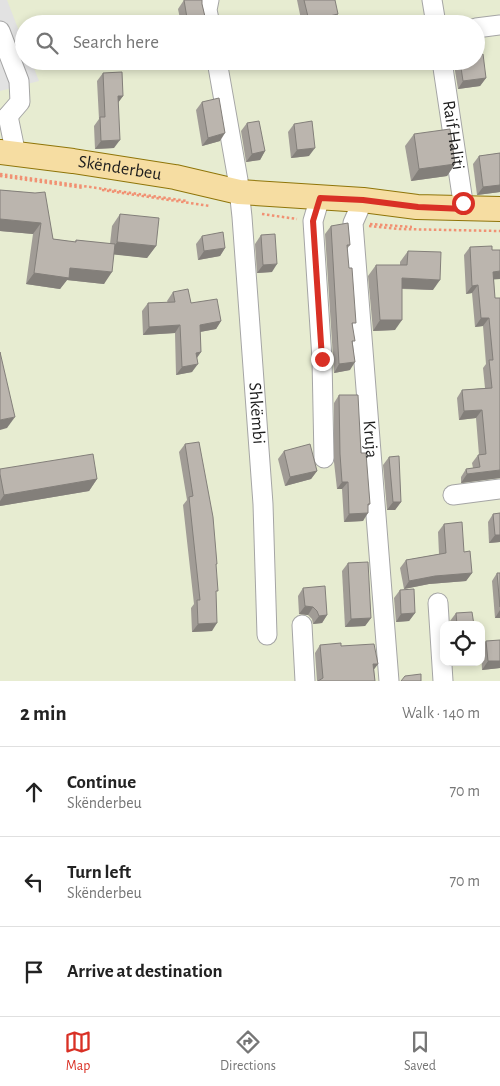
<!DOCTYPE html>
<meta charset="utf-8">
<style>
:root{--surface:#fff;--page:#f6f6f6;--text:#222;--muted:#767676;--line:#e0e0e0;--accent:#d93025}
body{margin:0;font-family:"Alegreya Sans",sans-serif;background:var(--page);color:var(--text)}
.controls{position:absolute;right:15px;bottom:15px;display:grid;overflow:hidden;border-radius:10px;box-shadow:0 2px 8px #0003}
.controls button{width:45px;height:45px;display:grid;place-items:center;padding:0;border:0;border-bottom:1px solid var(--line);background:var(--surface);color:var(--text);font:25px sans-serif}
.stop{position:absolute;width:15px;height:15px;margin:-11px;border:4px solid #d93025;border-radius:50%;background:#fff}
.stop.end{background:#d93025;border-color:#fff;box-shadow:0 1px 5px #0008}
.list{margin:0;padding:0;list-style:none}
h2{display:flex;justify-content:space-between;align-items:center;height:65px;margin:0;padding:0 20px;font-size:21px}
h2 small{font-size:16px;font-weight:400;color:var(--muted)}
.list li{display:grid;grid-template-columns:32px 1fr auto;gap:15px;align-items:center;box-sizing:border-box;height:90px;padding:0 20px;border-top:1px solid var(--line)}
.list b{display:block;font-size:19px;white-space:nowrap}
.list p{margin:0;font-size:16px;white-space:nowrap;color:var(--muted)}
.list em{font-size:16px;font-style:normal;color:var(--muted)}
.icon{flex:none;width:28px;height:28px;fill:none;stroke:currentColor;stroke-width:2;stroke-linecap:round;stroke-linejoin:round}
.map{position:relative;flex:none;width:500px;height:681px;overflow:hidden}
.search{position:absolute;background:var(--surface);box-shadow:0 2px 8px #0003;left:15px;right:15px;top:15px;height:55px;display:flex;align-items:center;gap:12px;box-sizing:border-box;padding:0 18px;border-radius:28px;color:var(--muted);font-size:19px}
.sheet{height:335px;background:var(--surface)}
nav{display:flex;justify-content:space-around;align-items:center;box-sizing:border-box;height:70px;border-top:1px solid var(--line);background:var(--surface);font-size:14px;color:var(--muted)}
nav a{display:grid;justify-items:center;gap:2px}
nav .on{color:var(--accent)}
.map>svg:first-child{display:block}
.farmland{fill:#e7ecd1;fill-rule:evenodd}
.parking{fill:#e2e2e2}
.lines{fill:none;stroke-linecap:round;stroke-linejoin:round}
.minor-casing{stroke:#a5a5a5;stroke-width:21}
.major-casing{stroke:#8f7509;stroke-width:26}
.path{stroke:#f19173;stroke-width:2.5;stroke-dasharray:2.5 2.5;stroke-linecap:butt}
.minor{stroke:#fff;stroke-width:19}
.major{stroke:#f6dda2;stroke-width:24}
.wall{fill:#a19c96}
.shaded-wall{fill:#837f7a}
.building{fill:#bbb5ae;stroke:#837f7a}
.route{stroke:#d93025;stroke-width:6}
.labels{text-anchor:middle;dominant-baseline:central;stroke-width:5;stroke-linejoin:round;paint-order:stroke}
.street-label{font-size:18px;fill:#1e1e1e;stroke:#fff}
</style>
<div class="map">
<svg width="500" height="681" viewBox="0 0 500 681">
<rect width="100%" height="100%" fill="#eeede5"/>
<path class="farmland" d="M0,0H500V681H0ZM24,24H476V61H24ZM444,625H481V662H444Z"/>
<path class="parking" d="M0,0H7L24,44V61H31L39,81L0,91Z"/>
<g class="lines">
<defs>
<g id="minor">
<path d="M209,0L207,10L210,24"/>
<path d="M432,0L436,24"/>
<path d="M476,28L500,25"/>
<path d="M0,31L19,81L20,102L8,116"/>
<path id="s1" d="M217,61L238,180L242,217L263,504L267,635"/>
<path id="s2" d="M442,61L464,209"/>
<path d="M8,116L16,155"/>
<path d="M320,197L313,221L322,359L324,458"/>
<path id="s3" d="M363,200L353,223L389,681"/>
<path d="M453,495L500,489"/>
<path d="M438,603L443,681"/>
<path d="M302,625L305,681"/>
</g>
<g id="major">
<path id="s4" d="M0,152L73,161L175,177L239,192L363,200L417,207L500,209"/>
</g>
</defs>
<use href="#minor" class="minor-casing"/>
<use href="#major" class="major-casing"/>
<g class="path">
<path d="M0,174L187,201"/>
<path d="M0,176L84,188"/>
<path d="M102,190L210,206"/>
<path d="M262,214L297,219"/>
<path d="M370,224L412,227"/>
<path d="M369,226L400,229L500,231"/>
</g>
<use href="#minor" class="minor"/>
<use href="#major" class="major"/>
</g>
<g class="wall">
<path d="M184,0L202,4L206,21L204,24H181L178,9Z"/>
<path d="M297,0H335L333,23L327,24H302Z"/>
<path d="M457,61H476L486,78L480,86L458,89L454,65Z"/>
<path d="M103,73L123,96L118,103L114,148L95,149L94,126L99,119L97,81Z"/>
<path d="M202,102L220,141L202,146L196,110Z"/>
<path d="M247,123L265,151L260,160L246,162L241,131Z"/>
<path d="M294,124L309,156L291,158L288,132Z"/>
<path d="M414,134L455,164L447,176L411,181L405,146Z"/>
<path d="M500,153V192L477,195L473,164L479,156Z"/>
<path d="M0,190L35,193L53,239L75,242L76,240L110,244L112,226L120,214L156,246L147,258L114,254L104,284L67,280L60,289L26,284L33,234L0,231Z"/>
<path d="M331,226L350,245L347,249L353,327L350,370L334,373L325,234Z"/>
<path d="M261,235L272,272L257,273L255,244Z"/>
<path d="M202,236L225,248L220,256L198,260L196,244Z"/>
<path d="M470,247L492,250H500V279H494L499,478L461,483V477L466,469L473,468L472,463L478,455H479L476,418L459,420L457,398L462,390L485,388L483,368L486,364L483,326L475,327L472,293L466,294L464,255Z"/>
<path d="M408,251L433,290L402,289L395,330L373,331L368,276L376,265H400V262Z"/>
<path d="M173,292L221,321L216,329L200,332L201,352L197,358L192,372L176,375L175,333L143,335L142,311L148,303H168L167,301Z"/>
<path d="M339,395L361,453L370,504L368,506L363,521L344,522L342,489H337L334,462V403Z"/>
<path d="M185,444L216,566V594L212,631L192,632L191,608L194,604L183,505L187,500L179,452Z"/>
<path d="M284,451L317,471L311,479L285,486L278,459Z"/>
<path d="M389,457L401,502L395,510H387L383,465Z"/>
<path d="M0,469L97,479L89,491L0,506Z"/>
<path d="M500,513V542L489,543L488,522L493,514Z"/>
<path d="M444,524L464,552L472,573L466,581L429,584L404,589L400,568L406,560L439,554L438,532Z"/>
<path d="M348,563L371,618L365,626L345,627L342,571Z"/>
<path d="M497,573H500V618H495L492,581Z"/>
<path d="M303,588L327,615L322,623L313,624L312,619L308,615L299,614L298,596Z"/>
<path d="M400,590L415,613L409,621L396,622L394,598Z"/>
<path d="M456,613L474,625H451L450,621Z"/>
<path d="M486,641L500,668L482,670L481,648Z"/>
<path d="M320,645L341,646L378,664L374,669L375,681H317L315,653Z"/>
</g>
<g class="shaded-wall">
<path d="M338,14L333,23L327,24H306L309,21Z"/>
<path d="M206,21L204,24H189Z"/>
<path d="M486,78L480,86L458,89L463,81Z"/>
<path d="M118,96H123L117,104Z"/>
<path d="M225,133L220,141L202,146L208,138Z"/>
<path d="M120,140L114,148L95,149L101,141Z"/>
<path d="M315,148L309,156L291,158L297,150Z"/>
<path d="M265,151L260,160L246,162L252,154Z"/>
<path d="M455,164L447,176L411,181L419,169Z"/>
<path d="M500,185V192L477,195L483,187Z"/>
<path d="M0,219L41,223L33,234L0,231Z"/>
<path d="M117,242L156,246L147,258L109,254Z"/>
<path d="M225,248L220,256L198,260L204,251Z"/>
<path d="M277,264L272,272L257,273L263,265Z"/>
<path d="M70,268L112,272L104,284L67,280L60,289L26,284L34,273Z"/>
<path d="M500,271V279L487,280L493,272Z"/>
<path d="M402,278L440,280L433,290L394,288Z"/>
<path d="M478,285L472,293L466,294L472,286Z"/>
<path d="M481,318H489L483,326L475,327Z"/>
<path d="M380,320H402L395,330L373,331Z"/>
<path d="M221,321L216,329L194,333L200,325Z"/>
<path d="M180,325L175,333L143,335L149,327Z"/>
<path d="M201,352L195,360L196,353Z"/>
<path d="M355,362L350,370L334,373L339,364Z"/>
<path d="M198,364L192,372L176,375L182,367Z"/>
<path d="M482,410L476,418L459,420L464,411Z"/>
<path d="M15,417L7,428L0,430V420Z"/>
<path d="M500,470V478L461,483L467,474Z"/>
<path d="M317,471L311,479L285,486L290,477Z"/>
<path d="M97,479L89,491L0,506V501L4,495Z"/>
<path d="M342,482H348L342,489H337Z"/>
<path d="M393,502H401L395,510H387Z"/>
<path d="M368,513L363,521L344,522L349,514Z"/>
<path d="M495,535H500V542L489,543Z"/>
<path d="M472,573L466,581L429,584L404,589L409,581L435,576Z"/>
<path d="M305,606L313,607L308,615L299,614Z"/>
<path d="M500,610V618H495Z"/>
<path d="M415,613L409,621L396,622L401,614Z"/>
<path d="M327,615L322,623L313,624L319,616Z"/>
<path d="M371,618L365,626L345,627L351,619Z"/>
<path d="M217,623L212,631L192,632L198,624Z"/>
<path d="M488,661H500V668L482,670Z"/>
<path d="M373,664H378L372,672Z"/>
</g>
<g class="building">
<path d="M184,0H202V4L206,21L188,24Z"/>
<path d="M304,0H335L338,14L309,21Z"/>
<path d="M412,20L413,24H390Z"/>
<path d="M483,54L486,78L463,81L460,61H476V55Z"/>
<path d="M122,72L123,96H118L120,140L101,141L100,117H105L103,73Z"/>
<path d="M219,98L225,133L208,138L202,102Z"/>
<path d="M259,121L265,151L252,154L247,123Z"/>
<path d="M312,121L315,148L297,150L294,124Z"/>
<path d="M450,129L455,164L419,169L414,134Z"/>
<path d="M500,153V185L483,187L479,156Z"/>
<path d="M0,190L35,193L45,192L53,239L76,242V240L115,244L112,272L70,268L69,278L34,273L41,223L0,219Z"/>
<path d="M120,214L159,218L156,246L117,242Z"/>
<path d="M348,223L350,245H347L349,268H352L356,323H352L355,341H352L355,362L339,364L331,226Z"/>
<path d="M223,232L225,248L204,251L202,236Z"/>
<path d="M275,234L277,264L263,265L261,235Z"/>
<path d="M492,246V250H500V271L493,272L495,298H500V470L467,474L466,469L480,467L478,455L486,454L482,410L464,411L462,390L492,388L489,360H493L489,318H481L478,285L472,286L470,247Z"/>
<path d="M408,251L441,252L440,280L402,278V320H380L376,265H407Z"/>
<path d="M188,289L191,303L217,299L221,321L200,325L201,352L196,353L198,364L182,367L180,325L149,327L148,303L175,302L173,292Z"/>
<path d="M0,352L15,417L0,420Z"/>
<path d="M339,395H358L361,453H366L370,504H368V513L349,514L348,482H342L340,454Z"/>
<path d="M199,442L213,517L217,564H216L218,591H216L217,623L198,624L197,600H200L189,497L193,496L185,444Z"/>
<path d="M310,444L317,471L290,477L284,451Z"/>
<path d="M93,454L97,479L4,495L0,474V469Z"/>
<path d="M399,456L401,502H393L389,457Z"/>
<path d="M500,513V535H495L493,514Z"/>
<path d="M462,522L464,552L470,551L472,573L435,576L409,581L406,560L446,553L444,524Z"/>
<path d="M368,562L371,618L351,619L348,563Z"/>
<path d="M497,573H500V607Z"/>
<path d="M325,586L327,615L319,616L317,611L313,607L305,606L303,588Z"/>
<path d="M414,589L415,613L401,614L400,590Z"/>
<path d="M472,612L474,625H457L456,613Z"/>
<path d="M500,640V661H488L486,641Z"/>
<path d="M341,643V646L374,644L378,664H373L375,681H318L323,678L320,645Z"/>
<path d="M421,674V681H401L405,676Z"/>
</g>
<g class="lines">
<path class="route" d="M322,359L313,221L320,198L363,200L418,207L464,209L463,203"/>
</g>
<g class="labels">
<g class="street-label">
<text stroke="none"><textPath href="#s2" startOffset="75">Raif Haliti</textPath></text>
<text stroke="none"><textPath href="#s4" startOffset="121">Skënderbeu</textPath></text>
<text stroke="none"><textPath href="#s1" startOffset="355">Shkëmbi</textPath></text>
<text stroke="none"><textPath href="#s3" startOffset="242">Kruja</textPath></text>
</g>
</g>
</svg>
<div class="controls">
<button><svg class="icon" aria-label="locate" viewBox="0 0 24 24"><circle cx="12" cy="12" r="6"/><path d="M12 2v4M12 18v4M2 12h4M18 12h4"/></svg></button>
</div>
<div class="stop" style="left:463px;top:203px"></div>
<div class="stop end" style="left:322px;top:359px"></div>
<div class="search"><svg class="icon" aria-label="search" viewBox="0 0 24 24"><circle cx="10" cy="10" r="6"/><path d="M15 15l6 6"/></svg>Search here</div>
</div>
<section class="sheet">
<h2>2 min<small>Walk · 140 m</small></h2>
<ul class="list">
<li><svg class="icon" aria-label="ahead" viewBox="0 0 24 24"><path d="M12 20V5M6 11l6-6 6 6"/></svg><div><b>Continue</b><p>Skënderbeu</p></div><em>70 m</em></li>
<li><svg class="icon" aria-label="left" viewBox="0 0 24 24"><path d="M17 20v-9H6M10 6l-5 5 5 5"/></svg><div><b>Turn left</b><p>Skënderbeu</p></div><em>70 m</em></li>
<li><svg class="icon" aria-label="arrive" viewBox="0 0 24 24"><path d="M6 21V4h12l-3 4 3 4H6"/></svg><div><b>Arrive at destination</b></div></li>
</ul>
</section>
<nav>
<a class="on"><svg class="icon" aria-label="map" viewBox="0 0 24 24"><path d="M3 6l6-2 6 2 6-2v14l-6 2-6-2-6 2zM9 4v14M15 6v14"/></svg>Map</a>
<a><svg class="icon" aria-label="directions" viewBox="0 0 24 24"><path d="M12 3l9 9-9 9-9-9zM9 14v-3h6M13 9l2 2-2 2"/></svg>Directions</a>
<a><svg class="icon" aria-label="saved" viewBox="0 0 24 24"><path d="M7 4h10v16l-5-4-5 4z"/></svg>Saved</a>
</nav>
